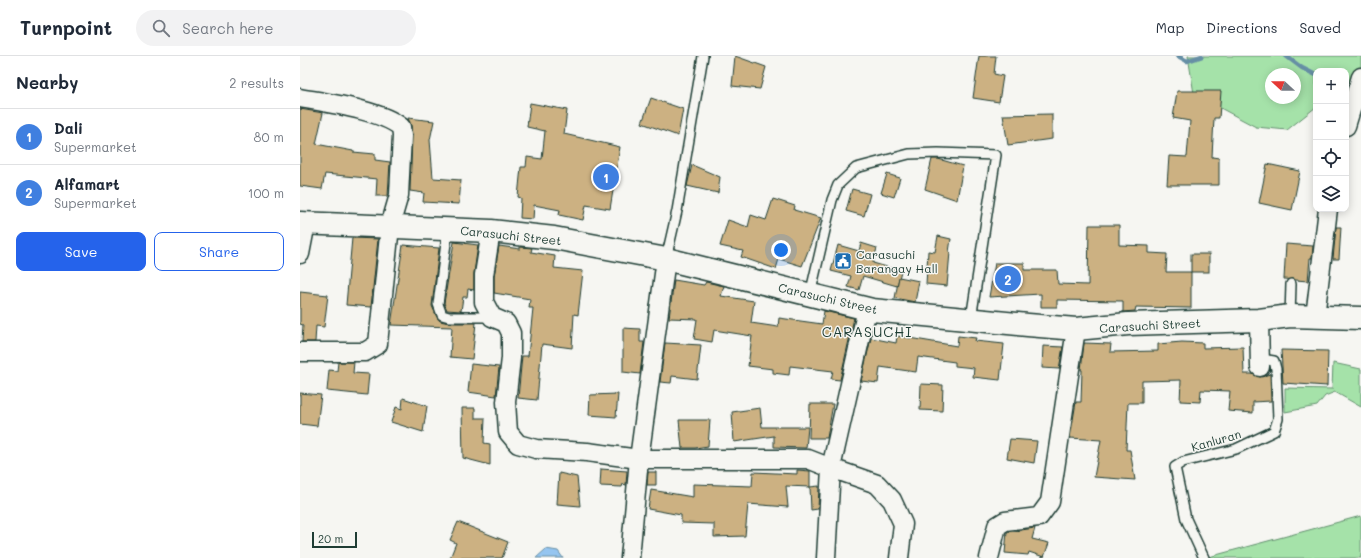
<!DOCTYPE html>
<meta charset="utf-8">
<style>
:root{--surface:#fff;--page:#f2f2f3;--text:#1f2937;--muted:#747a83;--line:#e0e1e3;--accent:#2563eb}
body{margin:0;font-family:Mali,sans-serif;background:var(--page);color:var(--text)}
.controls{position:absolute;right:12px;top:12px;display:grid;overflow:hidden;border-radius:8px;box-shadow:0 2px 10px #0003}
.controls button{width:36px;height:36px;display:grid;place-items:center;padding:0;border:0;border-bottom:1px solid var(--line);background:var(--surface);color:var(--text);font:20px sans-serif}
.compass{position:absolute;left:965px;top:12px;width:36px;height:36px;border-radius:50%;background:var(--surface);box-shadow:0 2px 10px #0003;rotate:291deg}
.scale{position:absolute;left:12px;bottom:10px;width:45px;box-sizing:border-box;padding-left:4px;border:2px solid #1f3d34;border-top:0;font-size:11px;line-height:14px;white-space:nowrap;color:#1f3d34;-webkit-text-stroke:3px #f6f6f2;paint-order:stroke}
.you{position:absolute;left:481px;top:194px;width:14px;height:14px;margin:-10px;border:3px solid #fff;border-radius:50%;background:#1a73e8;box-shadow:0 0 0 6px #1a73e833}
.badge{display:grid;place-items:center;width:26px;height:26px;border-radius:50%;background:var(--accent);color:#fff;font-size:13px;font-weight:700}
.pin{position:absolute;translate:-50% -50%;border:2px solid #fff;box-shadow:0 1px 4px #0006}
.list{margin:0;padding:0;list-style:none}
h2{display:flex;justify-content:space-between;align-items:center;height:52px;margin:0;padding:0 16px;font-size:17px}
h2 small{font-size:13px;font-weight:400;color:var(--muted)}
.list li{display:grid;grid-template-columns:26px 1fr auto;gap:12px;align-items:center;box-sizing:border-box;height:56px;padding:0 16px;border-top:1px solid var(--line)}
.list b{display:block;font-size:15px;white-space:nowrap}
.list p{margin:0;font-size:13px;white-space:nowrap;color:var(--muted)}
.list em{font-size:13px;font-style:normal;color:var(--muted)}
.actions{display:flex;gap:8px;padding:12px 16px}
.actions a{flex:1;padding:9px 0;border:1px solid var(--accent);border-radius:8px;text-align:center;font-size:14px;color:var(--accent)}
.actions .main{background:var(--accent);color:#fff}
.icon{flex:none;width:22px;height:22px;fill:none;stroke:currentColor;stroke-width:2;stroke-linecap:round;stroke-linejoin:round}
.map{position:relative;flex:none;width:1061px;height:502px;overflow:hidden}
header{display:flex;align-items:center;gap:24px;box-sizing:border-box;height:56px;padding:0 20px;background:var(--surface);border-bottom:1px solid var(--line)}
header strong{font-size:19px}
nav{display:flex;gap:22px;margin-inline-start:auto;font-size:14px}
.search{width:280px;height:36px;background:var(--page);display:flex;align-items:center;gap:10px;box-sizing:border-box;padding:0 14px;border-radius:22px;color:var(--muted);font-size:15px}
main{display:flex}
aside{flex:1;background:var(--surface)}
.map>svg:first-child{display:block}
.green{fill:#a5e2a9;stroke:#62906e;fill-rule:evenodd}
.water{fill:#95c5f0;stroke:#668fa5}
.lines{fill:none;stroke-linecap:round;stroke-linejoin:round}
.stream{stroke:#668fa5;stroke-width:4.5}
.building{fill:#ccb182;stroke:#1f3d34}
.lane-casing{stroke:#1f3d34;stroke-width:12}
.street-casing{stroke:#1f3d34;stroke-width:21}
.secondary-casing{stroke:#1f3d34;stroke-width:25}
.lane{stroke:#f6f6f2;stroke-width:9}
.street{stroke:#f6f6f2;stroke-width:18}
.secondary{stroke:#f6f6f2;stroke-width:22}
.labels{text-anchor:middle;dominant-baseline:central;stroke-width:3;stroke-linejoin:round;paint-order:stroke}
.street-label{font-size:12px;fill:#1f3d34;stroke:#f6f6f2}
.poi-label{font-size:12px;fill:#1f3d34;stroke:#f6f6f2;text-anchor:start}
.quarter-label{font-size:14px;letter-spacing:1px;fill:#1f3d34;stroke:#f6f6f2}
</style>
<header>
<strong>Turnpoint</strong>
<div class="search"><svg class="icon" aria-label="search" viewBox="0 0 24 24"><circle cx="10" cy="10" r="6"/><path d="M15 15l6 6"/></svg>Search here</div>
<nav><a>Map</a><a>Directions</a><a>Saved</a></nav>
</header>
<main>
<aside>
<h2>Nearby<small>2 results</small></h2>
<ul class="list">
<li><span class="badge" style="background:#3f7fe0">1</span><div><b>Dali</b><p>Supermarket</p></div><em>80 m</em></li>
<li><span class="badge" style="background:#3f7fe0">2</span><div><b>Alfamart</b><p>Supermarket</p></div><em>100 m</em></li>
</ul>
<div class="actions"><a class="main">Save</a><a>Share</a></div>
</aside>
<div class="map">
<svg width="1061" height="502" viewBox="0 0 1061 502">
<rect width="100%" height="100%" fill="#f6f6f2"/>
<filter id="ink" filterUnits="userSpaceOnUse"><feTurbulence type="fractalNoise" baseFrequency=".025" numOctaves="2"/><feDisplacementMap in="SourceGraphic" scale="8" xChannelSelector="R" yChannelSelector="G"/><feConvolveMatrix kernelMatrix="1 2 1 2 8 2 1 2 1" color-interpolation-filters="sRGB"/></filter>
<g filter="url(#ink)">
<g class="green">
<path d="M888,0H1061V18L1046,29V15H1016V51L987,74L956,71L894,38ZM971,18H995V42H971Z"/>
<path d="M1033,307L1061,313V351L1035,336L1025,340L1017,350L985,356V332L1032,333Z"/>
<path d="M1061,460V502H905Z"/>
</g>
<path class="water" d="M246,493L258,495L263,502H236Z"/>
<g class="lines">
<g class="stream">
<path d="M878,0L887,5L902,0"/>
<path d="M986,0L1002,12L1016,19"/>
</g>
</g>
<g class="building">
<path d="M435,0L466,11L460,33L432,30Z"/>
<path d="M679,0H696L694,18L703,20L699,46L673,42Z"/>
<path d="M877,35H921L919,62H914L912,101L919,102V129H867L869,100L887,101L890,65L873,62Z"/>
<path d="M351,42L383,53L378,80L342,67Z"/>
<path d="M230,47L267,54L264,78L320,91L310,153L286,149L283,164L259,159L260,154L234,149L233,163L220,162L221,142L218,141L221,111H226L227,101L242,103L245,75L227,71Z"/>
<path d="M0,53L23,57L16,88L53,95V96L75,98V104L90,106L88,140H76L77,123L25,118L22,133L0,130Z"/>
<path d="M752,58V83L708,89L703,59Z"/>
<path d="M108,62L134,65L130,84L133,122L161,124L159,148L123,146L124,137L110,135L112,80L111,70Z"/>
<path d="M632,103H638L663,110L657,144L625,133Z"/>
<path d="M967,108L1000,115L992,154L959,147Z"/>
<path d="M392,109L420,121L418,137L387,130Z"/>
<path d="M587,118L600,122L594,141L581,137Z"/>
<path d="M552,133L570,138L564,160L546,155Z"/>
<path d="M473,143L495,150L494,154L521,162L502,210L479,203L476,213L441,201L443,195L420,190L428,164L448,171L451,159L466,164Z"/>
<path d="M789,169H819V189L849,190V197L867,198L866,216H891V252L836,251L835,255L823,256V245L757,244V251H741V238L689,241L695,207H724V214H757L758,228L788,229Z"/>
<path d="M1036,171H1041L1039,203H1033Z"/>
<path d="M638,180L651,183L649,196H650L647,230L626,228L628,195L635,196Z"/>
<path d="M52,182L78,183L71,251L46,249Z"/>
<path d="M154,186L178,189L174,217V234L168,233L167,241H163L161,255L147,254L144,247Z"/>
<path d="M561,187L577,192L573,207L601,215L597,230L563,220L559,234L548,231L551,220L531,215L538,189L559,195Z"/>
<path d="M986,188L1013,190L1012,202H1010L1008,225L984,223Z"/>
<path d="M103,189L139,192L132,250L137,261L140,265L149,267H176L172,303L150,301L152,271L91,269Z"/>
<path d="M199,190L220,193V191L232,192L231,196L255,200L254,212L283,215L278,259L274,258L272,292L242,288L237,344L218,342L222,300H228L233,252H229L230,243L194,237V220Z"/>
<rect x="891" y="198" width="18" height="18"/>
<path d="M599,221L619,225L615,246L595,242Z"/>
<path d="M374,224L404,229L406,226L424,230L421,240L454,245L451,267L478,271L479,262L522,268L524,255L554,262L540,324L531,323L533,315L490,310L489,319L473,317V313L448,310L452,280L414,274L412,286L394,283L397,263L369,262Z"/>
<path d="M0,236L28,239L24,271L16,270L15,286H2L3,269L0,268Z"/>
<path d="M323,272L340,273V286H344L340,318L323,316Z"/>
<path d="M597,280L657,290L658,280L676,282L675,285L704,288L700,324L673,321L674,312L655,310V306L618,301L616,316L580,311L578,327L561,325L571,282L596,287Z"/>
<path d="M882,286L903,287V292L943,291L944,318H952L960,321L970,318L971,345L953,346V357L928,355L930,335L901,334L900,346L880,345L881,324L842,325V347H828L826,394H830L835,424L794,421L801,384L770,382L776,346H781L782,314H781L784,287L811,288L810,296L858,295V288Z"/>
<path d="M365,287L401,289L397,323L372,320L371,327L360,326Z"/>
<path d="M743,290L763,291L759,313L742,312Z"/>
<path d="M981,294L1028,295L1027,330L983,327Z"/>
<path d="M38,306H54L53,317L69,318L67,339L27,335L29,314L37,315Z"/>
<path d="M171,308L199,311L196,340L168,336Z"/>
<path d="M621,328L643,329L642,355L620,354Z"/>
<path d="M0,337L21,339L17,370L0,368Z"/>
<path d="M318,338L316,361L289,359L290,339Z"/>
<path d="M103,342L127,350L123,376L91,366L96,351L102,353Z"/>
<path d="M510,348H533L527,382H509Z"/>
<path d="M162,352H175V362H185L184,387L190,388V409L163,402Z"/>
<path d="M460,352L462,371H508L506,392L474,391V380L434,386L432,356Z"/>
<path d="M379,364H410L408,390L395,392H382Z"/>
<path d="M710,383L737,385L734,407L707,402Z"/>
<path d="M301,413L327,415L326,429L323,428L322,431L300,430Z"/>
<path d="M497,414L510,415V431L486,430L488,451L448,448L445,480L414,481V468L381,467V459L348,453L351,434L393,441V428L452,430L453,416L497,418Z"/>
<path d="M348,416H356V429H347Z"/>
<path d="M259,417L277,421L280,450L257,448Z"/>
<path d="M519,430L518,453L511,454L510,431Z"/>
<path d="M158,466L208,486L202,502H150L156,487L150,484Z"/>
<path d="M735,472L732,483L749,487L744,501L729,496L728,499L705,497L707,476Z"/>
</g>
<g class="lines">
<defs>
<g id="lane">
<path d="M148,172L138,248L142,259L149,261H192"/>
<path d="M366,203L377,155L403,0"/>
<path d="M510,239L532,144L538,129L556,112L609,98L638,97L696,99L671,263"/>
<path d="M990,260L991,228"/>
<path d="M904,502L886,463L875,411L883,406L936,393L974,375L978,363L976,313L974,305L961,303"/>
</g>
<g id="street">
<path d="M0,42C27,47 80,54 101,71L102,80L99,139L90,170L78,288L65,296H0"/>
<path d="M1046,70L1061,21"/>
<path d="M191,175L184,219V246L192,261L206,267L211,277V302L206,346L208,376L218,388L236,393L287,396L339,403H508L531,412L526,502"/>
<path d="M0,198L6,167"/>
<path d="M567,253L531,412L577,428L592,444L603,468L599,502"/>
<path d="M1015,261L1028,153"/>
<path d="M959,264L960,311"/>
<path d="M330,502L339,403L366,203"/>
<path d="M689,502L697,470L705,465L739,461L750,446L776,273"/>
</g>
<path id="secondary" d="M0,167L191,175L254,182L366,203L572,254L728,269L776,273L828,268L959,264L990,260L1061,262"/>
</defs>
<use href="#lane" class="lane-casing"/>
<use href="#street" class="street-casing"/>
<use href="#secondary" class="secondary-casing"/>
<use href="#lane" class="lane"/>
<use href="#street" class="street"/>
<use href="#secondary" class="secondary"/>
</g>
</g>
<defs>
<symbol id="civic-square" viewBox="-11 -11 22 22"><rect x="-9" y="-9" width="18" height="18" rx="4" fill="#1f6fb2" stroke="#f6f6f2"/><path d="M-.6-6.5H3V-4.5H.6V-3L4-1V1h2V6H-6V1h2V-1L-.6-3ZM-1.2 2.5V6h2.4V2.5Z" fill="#fff"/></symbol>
</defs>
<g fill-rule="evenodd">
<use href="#civic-square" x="533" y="195" width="20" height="20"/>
</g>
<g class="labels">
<g class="street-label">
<text transform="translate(211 179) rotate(6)">Carasuchi Street</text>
<text transform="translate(528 242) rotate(13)">Carasuchi Street</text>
<text transform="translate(850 269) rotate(-3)">Carasuchi Street</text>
<text transform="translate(916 384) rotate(-16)">Kanluran</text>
</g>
<g class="poi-label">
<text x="556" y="198">Carasuchi<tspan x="556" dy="14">Barangay Hall</tspan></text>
</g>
<g class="quarter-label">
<text x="567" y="275">CARASUCHI</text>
</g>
</g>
</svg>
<div class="controls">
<button>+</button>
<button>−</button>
<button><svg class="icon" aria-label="locate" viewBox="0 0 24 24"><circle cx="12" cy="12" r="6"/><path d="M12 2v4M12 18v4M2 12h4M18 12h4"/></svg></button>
<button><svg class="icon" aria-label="layers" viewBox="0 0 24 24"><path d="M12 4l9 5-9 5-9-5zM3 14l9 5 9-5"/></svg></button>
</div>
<svg class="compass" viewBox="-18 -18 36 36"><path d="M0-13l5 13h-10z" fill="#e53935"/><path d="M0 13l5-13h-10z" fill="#747a83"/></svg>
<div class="scale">20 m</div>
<div class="you"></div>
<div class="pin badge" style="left:306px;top:121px;background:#3f7fe0">1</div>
<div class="pin badge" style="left:708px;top:223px;background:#3f7fe0">2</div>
</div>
</main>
